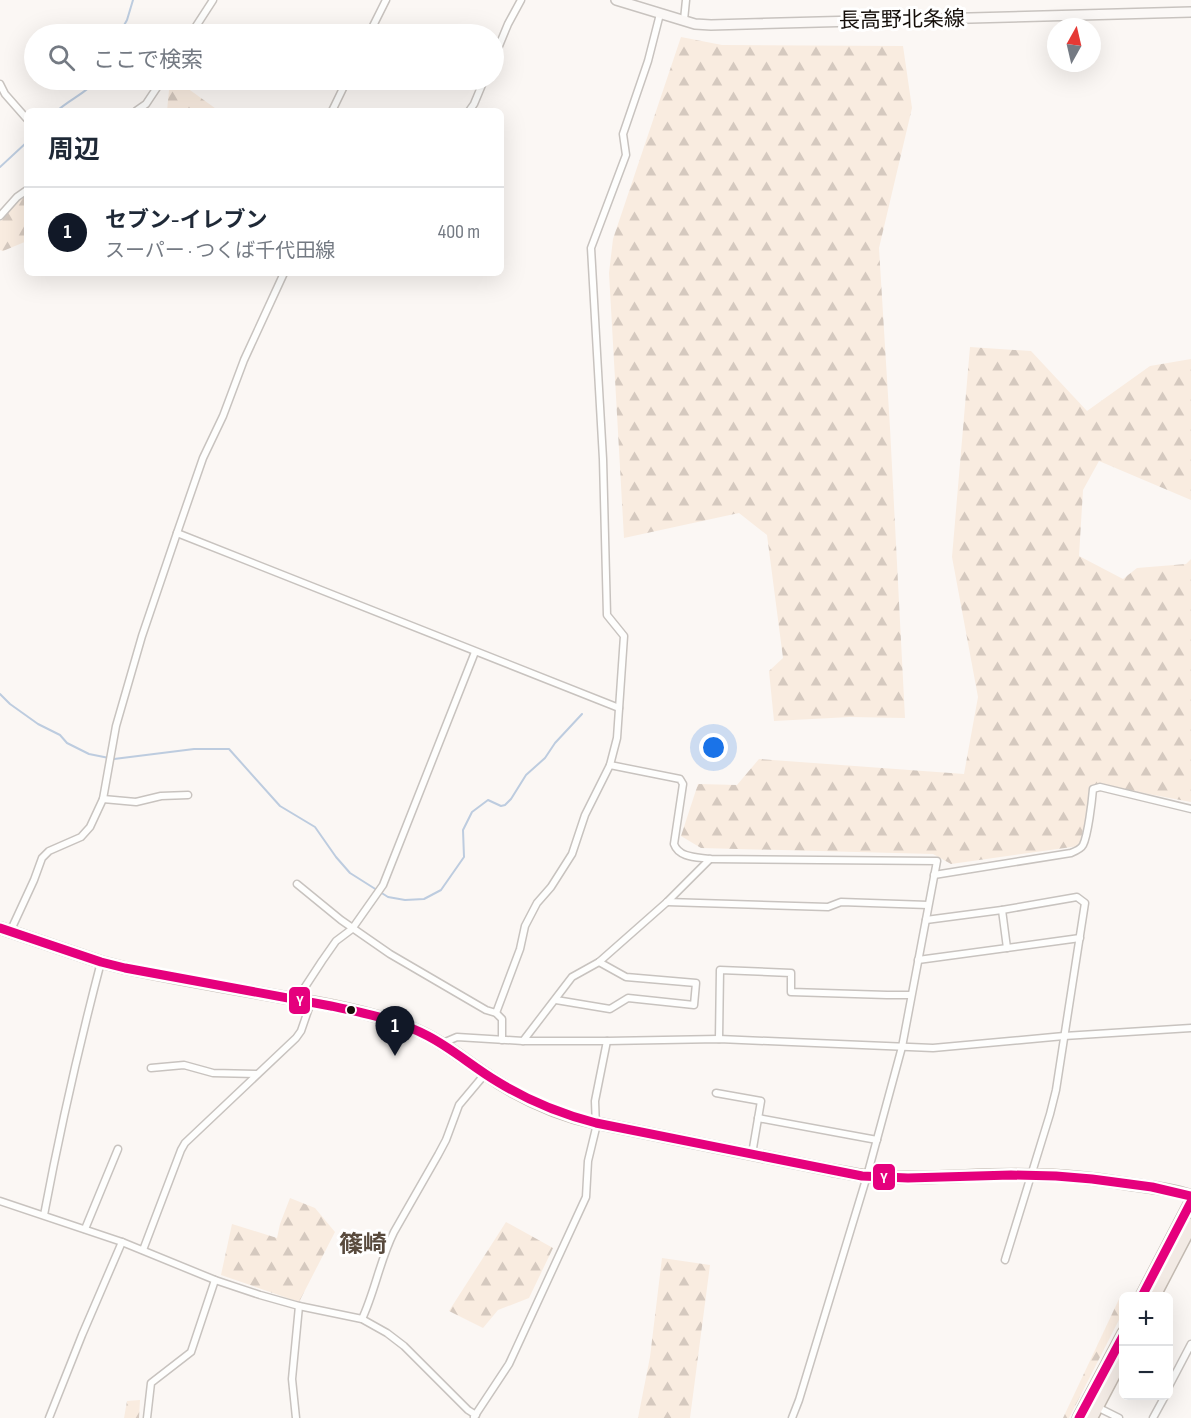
<!DOCTYPE html>
<html lang="ja">
<meta charset="utf-8">
<style>
:root{--surface:#fff;--page:#f6f6f7;--text:#1f2937;--muted:#747a83;--line:#e0e1e3;--accent:#111827}
body{margin:0;font-family:"Sofia Sans Condensed","Noto Sans JP",sans-serif;background:var(--page);color:var(--text)}
.controls{position:absolute;right:18px;bottom:18px;display:grid;overflow:hidden;border-radius:9px;box-shadow:0 6px 24px #0002}
.controls button{width:54px;height:54px;display:grid;place-items:center;padding:0;border:0;border-bottom:2px solid var(--line);background:var(--surface);color:var(--text);font:30px sans-serif}
.compass{position:absolute;left:1047px;top:18px;width:54px;height:54px;border-radius:50%;background:var(--surface);box-shadow:0 6px 24px #0002;rotate:8deg}
.you{position:absolute;left:714px;top:748px;width:21px;height:21px;margin:-15px;border:4px solid #fff;border-radius:50%;background:#1a73e8;box-shadow:0 0 0 9px #1a73e833}
.badge{display:grid;place-items:center;width:39px;height:39px;border-radius:50%;background:var(--accent);color:#fff;font-size:20px;font-weight:700}
.pin{position:absolute;translate:-50% -50px;filter:drop-shadow(0 2px 3px #0008)}
.pin::after{content:'';position:absolute;top:32px;width:21px;height:18px;background:inherit;clip-path:polygon(0 0,100% 0,50% 100%)}
.list{margin:0;padding:0;list-style:none}
h2{display:flex;justify-content:space-between;align-items:center;height:78px;margin:0;padding:0 24px;font-size:26px}
h2 small{font-size:20px;font-weight:400;color:var(--muted)}
.list li{display:grid;grid-template-columns:39px 1fr auto;gap:18px;align-items:center;box-sizing:border-box;height:90px;padding:0 24px;border-top:2px solid var(--line)}
.list b{display:block;font-size:22px;white-space:nowrap}
.list p{margin:0;font-size:20px;white-space:nowrap;color:var(--muted)}
.list em{font-size:20px;font-style:normal;color:var(--muted)}
.icon{flex:none;width:33px;height:33px;fill:none;stroke:currentColor;stroke-width:2;stroke-linecap:round;stroke-linejoin:round}
.map{position:relative;flex:none;width:1191px;height:1418px;overflow:hidden}
.search{position:absolute;background:var(--surface);box-shadow:0 6px 24px #0002;left:24px;top:24px;width:480px;height:66px;display:flex;align-items:center;gap:15px;box-sizing:border-box;padding:0 21px;border-radius:33px;color:var(--muted);font-size:22px}
.panel{position:absolute;background:var(--surface);box-shadow:0 6px 24px #0002;left:24px;top:108px;width:480px;height:168px;border-radius:9px}
.map>svg:first-child{display:block}
.forest{fill:url(#forest-firs)}
.lines{fill:none;stroke-linecap:round;stroke-linejoin:round}
.stream{stroke:#bdccdf;stroke-width:2}
.street-casing{stroke:#c8c3bf;stroke-width:9}
.secondary-casing{stroke:#c8c3bf;stroke-width:12}
.primary-casing{stroke:#c2b9b0;stroke-width:14}
.highway-casing{stroke:#c2b9b0;stroke-width:15}
.street{stroke:#fefefd;stroke-width:6}
.secondary{stroke:#fbf8f6;stroke-width:9}
.primary{stroke:#f8f3ee;stroke-width:10}
.highway{stroke:#f2eae4;stroke-width:12}
.bus-1-casing{stroke:#fff;stroke-width:14}
.bus-1{stroke:#e5007d;stroke-width:9}
.bus-dot{fill:#140e09;stroke:#fff;stroke-width:2}
.labels{text-anchor:middle;dominant-baseline:central;stroke-width:6;stroke-linejoin:round;paint-order:stroke}
.street-label{font-size:21px;fill:#140e09;stroke:#fff}
.quarter-label{font-size:24px;font-weight:bold;fill:#584a3d;stroke:#fff}
.line-badge{stroke:#fff;stroke-width:2}
.badge-label{font-size:16px;text-anchor:middle;font-weight:bold;fill:#fff}
</style>
<div class="map">
<svg width="1191" height="1418" viewBox="0 0 1191 1418">
<defs>
<pattern id="forest-firs" width="22" height="20" patternUnits="userSpaceOnUse" patternTransform="scale(1.5)"><rect width="22" height="20" fill="#f9ece0"/><path d="M5 1l3.5 6h-7zM16 11l3.5 6h-7z" fill="#d5c9bf"/></pattern>
</defs>
<rect width="100%" height="100%" fill="#fbf7f4"/>
<g class="forest">
<path d="M681,37L722,45L903,46L912,108L879,248L890,428L905,718L850,717L774,721L769,671L783,658L767,535L739,513L624,538L609,273L613,239Z"/>
<path d="M170,80H176L219,111H167Z"/>
<path d="M27,193V241L3,251L0,250V221L22,197Z"/>
<path d="M970,347L1031,351L1087,411L1150,366L1191,359V500L1099,461L1083,490L1079,556L1123,579L1137,568L1186,564L1191,559V802L1095,784L1079,846L951,864L933,854L701,848L681,836L698,784L737,785L759,759L964,774L978,697L952,557Z"/>
<path d="M290,1198L315,1208L335,1232L299,1302L221,1275L232,1224L277,1238L280,1224Z"/>
<path d="M506,1222L553,1248L529,1298L498,1310L483,1328L449,1311Z"/>
<path d="M662,1258L710,1265L690,1418H638L650,1357Z"/>
<path d="M1120,1297L1123,1298V1312L1069,1418H1063Z"/>
<path d="M140,1400L139,1418H124L127,1401Z"/>
</g>
<g class="lines">
<g class="stream">
<path d="M119,34L127,20L133,0"/>
<path d="M57,111C69,100 86,93 97,80"/>
<path d="M0,167L27,142"/>
<path d="M0,694L10,704L38,724L60,735L67,743L89,754L114,759L194,749H229L280,806L315,827L336,857L350,873L388,897L405,900L424,899L441,890L464,857L463,830L472,812L488,800L501,806L505,805L511,799L526,775L545,758L555,743L582,714"/>
</g>
<defs>
<g id="street">
<path d="M684,20L686,0"/>
<path d="M191,34L213,0"/>
<path d="M369,34L386,0"/>
<path d="M494,58L508,24L521,0"/>
<path d="M0,84L5,94L27,119"/>
<path d="M136,111L146,104L162,80"/>
<path d="M332,111L347,80"/>
<path d="M469,111L474,104L484,80"/>
<path d="M0,216L17,197L27,190"/>
<path d="M177,533L619,708"/>
<path d="M610,765L680,779L683,784L674,844C679,858 697,857 710,859L937,861L902,1047L867,1176L799,1400L792,1418"/>
<path d="M103,799L136,802L161,796L188,795"/>
<path d="M934,875L1071,853C1076,851 1081,849 1083,845C1088,835 1092,801 1093,789L1100,787L1191,809"/>
<path d="M297,884L341,920L390,954L486,1010L496,1013L502,1019V1040"/>
<path d="M667,902L828,907L841,902L928,905"/>
<path d="M1002,910L1007,948"/>
<path d="M926,920L1002,910L1077,897L1085,903L1056,1090L1050,1114L1005,1260"/>
<path d="M10,932L34,880L42,858L49,851L81,837L90,827L103,799L116,726L142,636L177,533L203,458L223,416L244,360L284,273"/>
<path d="M918,960L1080,938"/>
<path d="M299,1000L303,990L322,961L336,941L352,929L383,885L475,652"/>
<path d="M556,1000L610,1009L628,998L694,1005L696,983L626,977L599,962"/>
<path d="M496,1013L520,949L525,926L537,903L551,887L572,854L585,815L610,765L617,738L624,636L607,615L603,459L591,248L626,155L623,134L648,61L660,14"/>
<path d="M719,1039L720,970L791,973V992L887,995H911"/>
<path d="M523,1041L572,977L599,962L667,902L710,859"/>
<path d="M443,1043L457,1037L523,1041H607L719,1039L933,1048L1064,1036L1191,1028"/>
<path d="M151,1068L184,1065L213,1073L257,1074"/>
<path d="M716,1093L761,1101L752,1154"/>
<path d="M758,1118L877,1140"/>
<path d="M0,1201L122,1242L215,1280L260,1295L299,1306L362,1319L387,1333L404,1346L468,1410L476,1415"/>
<path d="M44,1215C60,1130 79,1046 101,962"/>
<path d="M85,1229L118,1149"/>
<path d="M143,1250L181,1150L185,1143L296,1038L301,1031L311,1002"/>
<path d="M362,1319C375,1291 380,1260 394,1232L438,1155L446,1140L459,1105L485,1074"/>
<path d="M1168,1388L1191,1344"/>
<path d="M1097,1407L1119,1418"/>
<path d="M474,1417L509,1364L586,1197L588,1161L596,1128L595,1101L607,1041"/>
<path d="M49,1418L82,1335L122,1242"/>
<path d="M147,1418L151,1383L191,1352L215,1280"/>
<path d="M296,1418L292,1379L299,1306"/>
<path d="M1153,1418L1165,1396"/>
</g>
<path id="secondary" d="M616,0L695,24L711,25L1191,12"/>
<path id="primary" d="M0,928L101,962L125,968C178,979 230,988 282,997C326,1004 370,1012 411,1028C439,1039 459,1056 484,1073C517,1096 556,1114 596,1123L831,1170C843,1172 855,1175 867,1176C922,1181 977,1173 1032,1175C1064,1175 1097,1179 1128,1184C1149,1187 1171,1189 1191,1196"/>
<g id="highway">
<path d="M1142,1296L1191,1202"/>
<path d="M1154,1296L1191,1225"/>
<path d="M1079,1418L1124,1333"/>
<path d="M1091,1418L1124,1355"/>
</g>
</defs>
<use href="#street" class="street-casing"/>
<use href="#secondary" class="secondary-casing"/>
<use href="#primary" class="primary-casing"/>
<use href="#highway" class="highway-casing"/>
<use href="#street" class="street"/>
<use href="#secondary" class="secondary"/>
<use href="#primary" class="primary"/>
<use href="#highway" class="highway"/>
<defs>
<g id="bus-1">
<path d="M0,928L101,962L125,968L331,1006C364,1013 398,1020 428,1036C453,1049 474,1068 498,1082C529,1101 561,1114 596,1123L862,1176L908,1178L1011,1175L1056,1176L1092,1179L1152,1187L1191,1196"/>
<path d="M1142,1296L1191,1202"/>
<path d="M1079,1418L1124,1334"/>
</g>
</defs>
<use href="#bus-1" class="bus-1-casing"/>
<use href="#bus-1" class="bus-1"/>
</g>
<circle class="bus-dot" cx="351" cy="1010" r="5"/>
<g class="labels">
<g class="street-label">
<text transform="translate(902 20) rotate(-1)">長高野北条線</text>
</g>
<g class="quarter-label">
<text x="363" y="1244">篠崎</text>
</g>
</g>
<g class="line-badge">
<rect x="288" y="986" width="23" height="29" rx="6" fill="#e5007d"/>
<rect x="872" y="1163" width="24" height="28" rx="6" fill="#e5007d"/>
</g>
<g class="badge-label">
<text x="300" y="1006">Y</text>
<text x="884" y="1183">Y</text>
</g>
</svg>
<div class="controls">
<button>+</button>
<button>−</button>
</div>
<svg class="compass" viewBox="-18 -18 36 36"><path d="M0-13l5 13h-10z" fill="#e53935"/><path d="M0 13l5-13h-10z" fill="#747a83"/></svg>
<div class="you"></div>
<div class="pin badge" style="left:395px;top:1056px">1</div>
<div class="search"><svg class="icon" aria-label="search" viewBox="0 0 24 24"><circle cx="10" cy="10" r="6"/><path d="M15 15l6 6"/></svg>ここで検索</div>
<section class="panel">
<h2>周辺<small></small></h2>
<ul class="list">
<li><span class="badge">1</span><div><b>セブン-イレブン</b><p>スーパー · つくば千代田線</p></div><em>400 m</em></li>
</ul>
</section>
</div>
